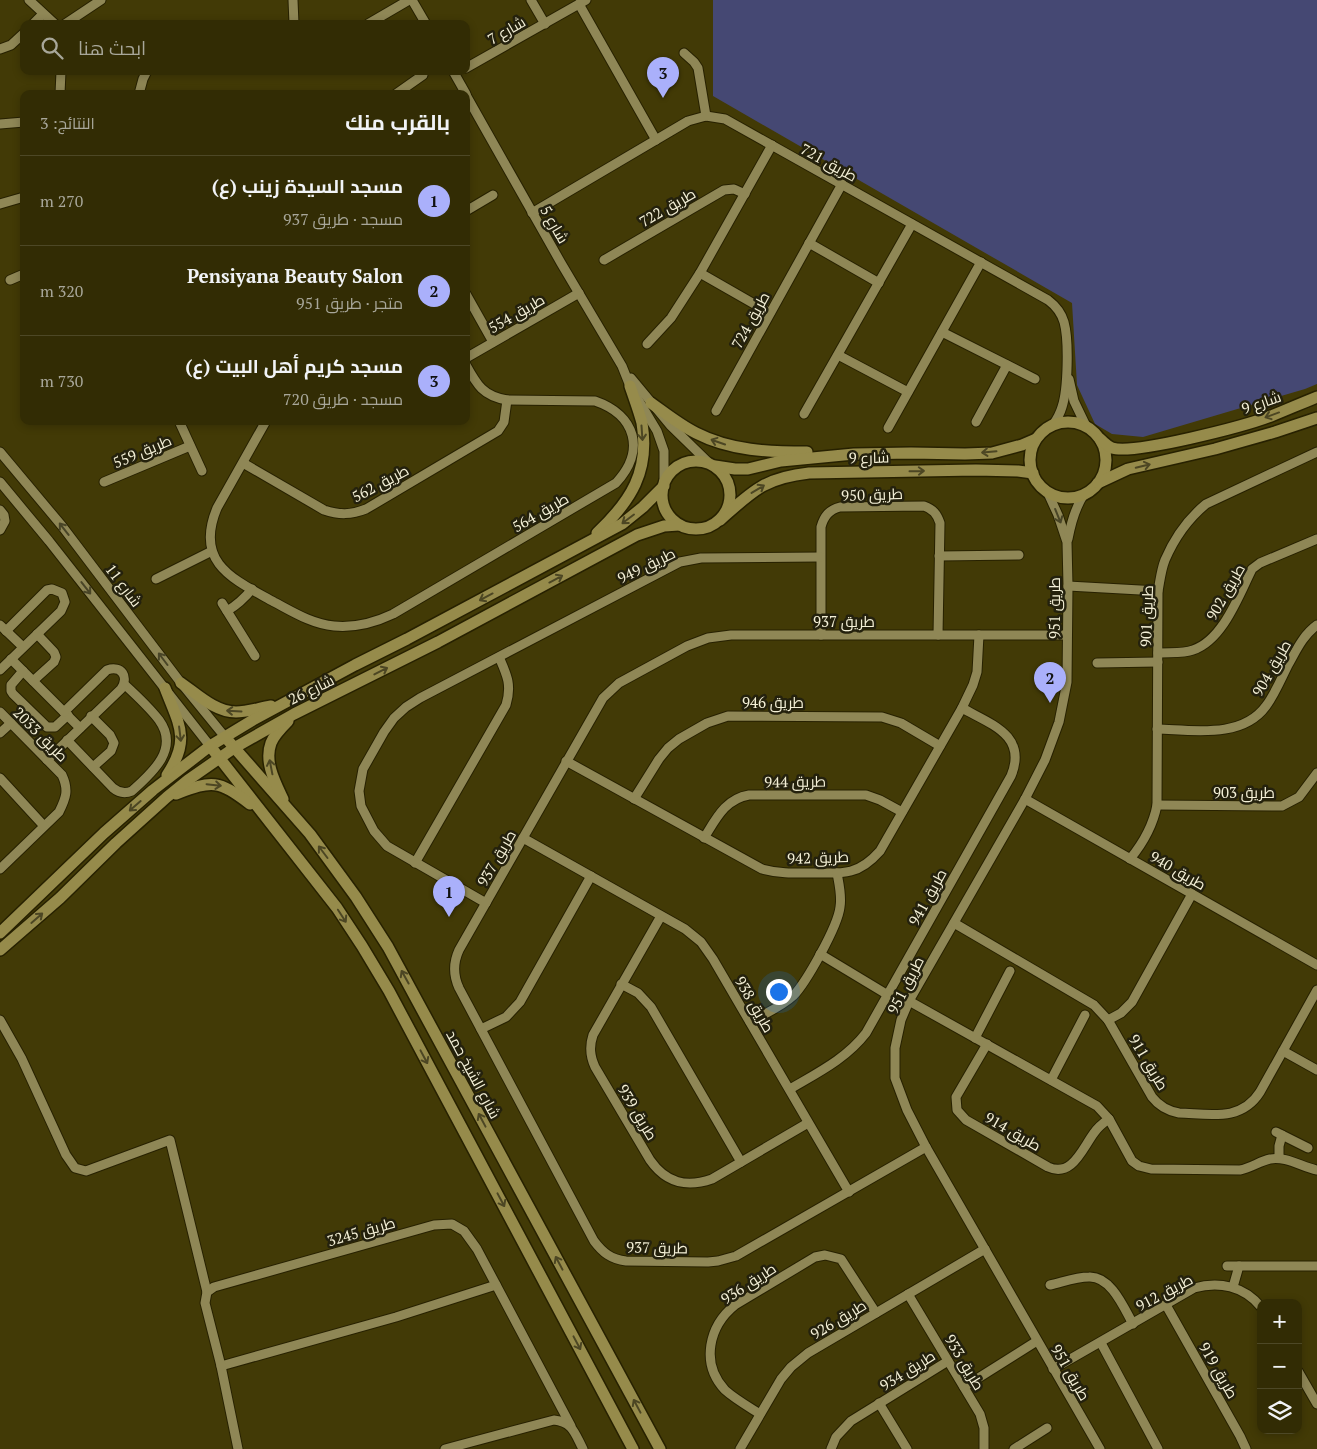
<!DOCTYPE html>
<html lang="ar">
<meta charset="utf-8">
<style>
:root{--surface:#322c04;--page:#3d3813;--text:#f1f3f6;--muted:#a8a79a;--line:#4d4826;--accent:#aab0fb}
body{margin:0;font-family:"PT Serif",Cairo,serif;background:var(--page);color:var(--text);direction:rtl}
.controls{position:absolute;right:15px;bottom:15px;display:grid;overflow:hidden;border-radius:10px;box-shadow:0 2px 8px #0003}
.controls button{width:45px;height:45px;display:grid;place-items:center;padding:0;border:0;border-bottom:1px solid var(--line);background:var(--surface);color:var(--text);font:25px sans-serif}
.you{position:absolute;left:778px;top:991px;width:18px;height:18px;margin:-12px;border:4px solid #fff;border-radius:50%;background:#1a73e8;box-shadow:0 0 0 8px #1a73e833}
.badge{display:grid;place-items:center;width:32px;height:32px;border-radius:50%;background:var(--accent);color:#111;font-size:16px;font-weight:700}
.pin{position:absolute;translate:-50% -41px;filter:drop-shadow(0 1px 2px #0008)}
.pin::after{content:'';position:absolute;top:26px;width:18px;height:15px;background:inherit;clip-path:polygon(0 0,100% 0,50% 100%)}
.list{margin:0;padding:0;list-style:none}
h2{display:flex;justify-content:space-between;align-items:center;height:65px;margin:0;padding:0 20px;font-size:21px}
h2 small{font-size:16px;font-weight:400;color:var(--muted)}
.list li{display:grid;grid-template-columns:32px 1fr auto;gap:15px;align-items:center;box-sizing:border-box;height:90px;padding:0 20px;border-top:1px solid var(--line)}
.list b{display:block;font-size:19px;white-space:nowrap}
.list p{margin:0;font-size:16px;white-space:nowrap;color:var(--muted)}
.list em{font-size:16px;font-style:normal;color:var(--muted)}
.icon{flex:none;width:28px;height:28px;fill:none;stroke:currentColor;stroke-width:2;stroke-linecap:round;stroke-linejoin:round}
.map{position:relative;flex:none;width:1317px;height:1449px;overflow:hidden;direction:ltr}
.search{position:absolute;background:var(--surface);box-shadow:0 2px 8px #0003;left:20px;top:20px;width:450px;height:55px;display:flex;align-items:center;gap:12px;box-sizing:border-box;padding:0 18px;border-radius:10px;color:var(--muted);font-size:19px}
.panel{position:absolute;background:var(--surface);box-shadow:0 2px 8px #0003;left:20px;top:90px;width:450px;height:335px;border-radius:10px;direction:rtl}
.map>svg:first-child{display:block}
.green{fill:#454873}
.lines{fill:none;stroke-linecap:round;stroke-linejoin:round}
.minor-casing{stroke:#272100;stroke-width:11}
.major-casing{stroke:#272100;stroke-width:14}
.minor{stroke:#8f8756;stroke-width:9}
.major{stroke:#968b4b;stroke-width:11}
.oneway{stroke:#4c4623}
.oneway2{stroke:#494527}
.labels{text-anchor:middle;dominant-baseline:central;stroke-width:5;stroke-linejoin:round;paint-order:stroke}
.street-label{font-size:15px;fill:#f4f0d7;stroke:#24210d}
</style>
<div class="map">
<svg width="1317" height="1449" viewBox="0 0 1317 1449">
<rect width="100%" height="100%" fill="#423a06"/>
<path class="green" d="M713,0H1317V384L1305,389L1143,437L1112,434L1095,424L1077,385L1072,303L713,96Z"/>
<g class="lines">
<defs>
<g id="minor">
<path d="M29,0L55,24"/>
<path d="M293,0L294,24"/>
<path d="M412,0L426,24"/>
<path d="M531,0L545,24"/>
<path d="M579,4L656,140"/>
<path d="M33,24L43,14"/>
<path d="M65,24L101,0"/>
<path d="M368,24L409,0"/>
<path d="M0,49L11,45L24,33"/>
<path d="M684,53L694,62L698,68L706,116"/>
<path d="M466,68L586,0"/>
<path d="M453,71L466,94"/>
<path d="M60,94L61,71"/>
<path d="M139,94L143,79L147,71"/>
<path d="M396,94L423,75"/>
<path d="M466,95L561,263L622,366L630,386L657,431L664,451V483"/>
<path d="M0,124L24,122"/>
<path d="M0,204L24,197"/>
<path d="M466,211L493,195"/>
<path d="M532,213L688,121L706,116L725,119L1048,300C1056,306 1061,312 1064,322C1069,340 1068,389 1062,407C1060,414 1057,419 1053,425"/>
<path d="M809,243L879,283"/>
<path d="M604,260L724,190L734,189L745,194"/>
<path d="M700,273L770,313"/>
<path d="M10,280L24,274"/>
<path d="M466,294L493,342"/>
<path d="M942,332L1035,379"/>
<path d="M647,344L671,318L700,273L772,145"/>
<path d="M838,355L908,392"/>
<path d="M466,358L579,293"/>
<path d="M631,378L670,425L710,464"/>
<path d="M1069,379L1074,401L1086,426"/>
<path d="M716,411L842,184"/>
<path d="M804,414L912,224"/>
<path d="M179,421L202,471"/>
<path d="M266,421L217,508C194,563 233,579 274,602C293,612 312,624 334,626C355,628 374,623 393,614L616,483C646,451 636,415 595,401L507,400C483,396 477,385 466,365"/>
<path d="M976,422L1007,365"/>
<path d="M888,428L981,262"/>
<path d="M0,452L62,526L181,683L225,737"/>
<path d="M243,463L324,510C339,515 351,515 366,509L498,431L504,422L507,400"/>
<path d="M0,482L49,541L210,746"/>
<path d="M104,482L190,446"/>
<path d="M1047,491L1058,515L1067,542L1068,586L1067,682L1059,722L1045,760L1025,799L909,1001L901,1020L895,1048V1078L907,1110L926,1147L1100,1449"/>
<path d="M0,510L4,515L5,521L0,530"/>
<path d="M1068,539C1071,523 1075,508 1084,494"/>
<path d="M939,556L1019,555"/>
<path d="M156,579L212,551"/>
<path d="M1068,586L1158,591"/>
<path d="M222,603L255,656"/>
<path d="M227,611C237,605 244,599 252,589"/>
<path d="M0,625L23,647"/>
<path d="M821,635V527C824,516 829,510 840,507L924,506C933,509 937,514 940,523L938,635"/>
<path d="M1158,653C1169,652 1183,654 1193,650C1223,640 1239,595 1252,569L1260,563L1317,539"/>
<path d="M11,659L80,728"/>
<path d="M1097,663L1158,662"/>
<path d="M0,670L61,611L65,602L62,593L52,589L47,590L6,631"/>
<path d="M23,671L11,685V691L13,694L47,727H55L68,715"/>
<path d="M33,681L54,662L56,657L54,652L37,634"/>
<path d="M0,712L62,775C69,790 66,798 59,812L0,869"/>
<path d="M91,716L110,735L114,743L111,751L93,767"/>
<path d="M1157,729C1193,730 1242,739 1266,706C1275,694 1281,679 1288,665C1296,651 1303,635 1317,625"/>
<path d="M0,733L11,723"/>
<path d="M67,740L113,788C119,793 125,794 132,791C152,773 180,749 159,720C149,707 136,695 124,684"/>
<path d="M47,760L121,689C129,677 122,665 107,670L64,712"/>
<path d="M566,761L762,869C780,874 798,873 816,873C828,873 840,874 851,871C863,868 872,860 880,851L962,708L973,685L977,672L979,635"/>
<path d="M0,778L44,826"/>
<path d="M634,799L659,759L668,748L679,739L707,723L728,716L882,717L901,723L940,746"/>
<path d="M1025,799L1317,965"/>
<path d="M1157,805L1282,806L1299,797L1317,773"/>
<path d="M523,838L685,929L701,942L713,959L849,1192"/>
<path d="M704,838C716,819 725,799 749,795H866L880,800L902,812"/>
<path d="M1130,859C1144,842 1153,826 1157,805L1158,591C1160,581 1161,570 1165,560C1174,539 1189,518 1206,504L1317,452"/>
<path d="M415,863L506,705C512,685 507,675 499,657"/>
<path d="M486,903L387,846L374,831L361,806L359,791L363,769L384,732L394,718L406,707L420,698L680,562L701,558L820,557"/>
<path d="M661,916L593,1035C589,1047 590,1056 595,1067L650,1160C666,1183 686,1188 712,1179L808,1123"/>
<path d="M954,923L1094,1005L1108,1020L1152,1097C1159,1106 1168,1111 1179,1113C1210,1114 1241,1122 1260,1092L1317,990"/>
<path d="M820,954L888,995"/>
<path d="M621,984L638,993L651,1007L741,1162"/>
<path d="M909,1001L1097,1106L1109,1119L1132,1161L1139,1166L1151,1169L1240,1170C1251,1168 1260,1161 1270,1159C1286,1156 1302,1167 1317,1170"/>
<path d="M0,1020L22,1059L66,1155L75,1168L86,1171L170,1140L207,1292"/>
<path d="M1108,1020L1121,1013L1132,1002L1192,894"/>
<path d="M750,1022C764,1014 781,1007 793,996C806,983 838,926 840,907C842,896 839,884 837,873"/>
<path d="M481,1029L506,1017L520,1002L591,876"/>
<path d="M975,1038L1010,971"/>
<path d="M987,1044L956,1097L957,1110L966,1120L1048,1167C1072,1178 1082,1149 1094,1133C1098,1127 1103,1123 1109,1119"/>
<path d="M1283,1051L1317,1070"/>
<path d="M1051,1080L1085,1015"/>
<path d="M790,1089C817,1073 846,1059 866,1033L1011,776C1028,735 990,724 962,708"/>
<path d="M1276,1132L1308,1148"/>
<path d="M926,1147L736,1256L718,1261L708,1262L626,1261C611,1259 603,1253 594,1241L459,988C453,975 453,963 459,950L603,698L619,683L687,646L708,638L731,635H1067"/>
<path d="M1279,1158V1146L1282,1135"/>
<path d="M1227,1266H1239"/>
<path d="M1050,1285C1063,1282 1076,1277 1089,1277C1111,1276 1124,1308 1133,1324"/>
<path d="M1233,1287L1239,1266H1317"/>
<path d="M908,1294L980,1414L984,1428V1449"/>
<path d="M1166,1305L1240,1436L1246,1449"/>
<path d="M1101,1343L1158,1449"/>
<path d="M221,1366L396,1317L496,1285"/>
<path d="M1053,1369L1194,1288C1219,1281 1244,1286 1261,1307"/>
<path d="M1298,1371L1317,1404"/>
<path d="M964,1387L1037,1341"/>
<path d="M879,1403L907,1449"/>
<path d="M760,1414C749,1407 735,1399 725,1390C700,1363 709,1326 735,1305L815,1257L825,1255L841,1259L876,1313"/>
<path d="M238,1449L221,1366L205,1303L207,1292L214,1287L434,1225L452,1224L464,1231L477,1249L571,1426"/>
<path d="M445,1449L554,1420C573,1422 575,1434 583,1449"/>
<path d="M740,1449L781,1379L791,1367L808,1353L985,1249"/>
<path d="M831,1449L836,1437L851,1421L948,1361"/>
<path d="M1014,1449L1047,1428"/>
</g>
<g id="major">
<path d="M651,403C665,413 680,425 696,433C731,451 769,452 807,452"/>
<circle cx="1068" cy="460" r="38"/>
<path d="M1100,439C1104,442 1107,446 1112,448C1134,455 1245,426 1271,416C1286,410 1302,403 1317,397"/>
<circle cx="696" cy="495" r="34"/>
<path d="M715,466L735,469H748L781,461L854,454L911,453L965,454L992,453L1022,445L1036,439"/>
<path d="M1098,483L1128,469L1215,449L1275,432L1317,418"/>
<path d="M720,520C753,491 764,478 809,473L976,470L1018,471L1033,473"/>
<path d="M597,533C631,501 650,471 642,423C639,411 634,398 630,386"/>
<path d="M181,683C197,694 215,712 236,712C247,712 259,708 271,706"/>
<path d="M165,688C179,725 191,739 167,775"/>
<path d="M225,737L310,834L356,897L388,947L660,1449"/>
<path d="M210,746L337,908L362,946L389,991L633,1449"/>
<path d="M176,794C213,780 218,780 250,804"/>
<path d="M283,799C275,782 264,762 271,743C274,735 282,727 288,721"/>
<path d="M0,933L104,833L153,790L210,746L253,720L355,665L407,639L622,524L643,507L664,486"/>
<path d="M0,950L60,898L116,843L167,797L188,780L234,748L294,714L438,642L637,535L664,526L679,525"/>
</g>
</defs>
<use href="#minor" class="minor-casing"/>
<use href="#major" class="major-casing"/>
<use href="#minor" class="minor"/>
<use href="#major" class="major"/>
</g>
<defs><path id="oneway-shaft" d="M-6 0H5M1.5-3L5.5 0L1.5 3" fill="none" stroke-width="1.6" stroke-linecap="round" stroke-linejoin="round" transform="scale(1.25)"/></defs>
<g class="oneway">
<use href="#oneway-shaft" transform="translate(1272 415) rotate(160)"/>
<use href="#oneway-shaft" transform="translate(642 433) rotate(86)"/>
<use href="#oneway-shaft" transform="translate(718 442) rotate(-161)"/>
<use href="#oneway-shaft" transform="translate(989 452) rotate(175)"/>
<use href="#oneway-shaft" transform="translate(1143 466) rotate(-14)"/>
<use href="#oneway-shaft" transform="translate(917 471) rotate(-1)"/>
<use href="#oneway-shaft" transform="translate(758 489) rotate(-31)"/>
<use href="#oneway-shaft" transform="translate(628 519) rotate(143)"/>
<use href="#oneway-shaft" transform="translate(556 579) rotate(-28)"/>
<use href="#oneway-shaft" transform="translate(486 597) rotate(152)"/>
<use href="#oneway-shaft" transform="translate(381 671) rotate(-27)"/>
<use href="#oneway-shaft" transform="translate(234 711) rotate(-177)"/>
<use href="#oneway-shaft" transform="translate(180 734) rotate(83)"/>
<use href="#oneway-shaft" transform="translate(271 767) rotate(-101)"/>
<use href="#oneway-shaft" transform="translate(214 785) rotate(6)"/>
<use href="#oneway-shaft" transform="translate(135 806) rotate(139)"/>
<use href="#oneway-shaft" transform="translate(323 852) rotate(-127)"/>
<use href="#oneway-shaft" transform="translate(342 916) rotate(57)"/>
<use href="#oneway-shaft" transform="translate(37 918) rotate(-41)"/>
<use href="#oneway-shaft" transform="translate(405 977) rotate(-119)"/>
<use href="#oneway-shaft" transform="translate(424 1057) rotate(62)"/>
<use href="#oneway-shaft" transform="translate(482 1120) rotate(-118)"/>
<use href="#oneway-shaft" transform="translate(501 1200) rotate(62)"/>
<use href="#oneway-shaft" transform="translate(559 1263) rotate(-118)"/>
<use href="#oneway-shaft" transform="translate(577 1343) rotate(62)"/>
<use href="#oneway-shaft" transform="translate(637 1406) rotate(-118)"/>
</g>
<g class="oneway2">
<use href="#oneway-shaft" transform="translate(1058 516) rotate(68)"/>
<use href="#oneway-shaft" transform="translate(64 529) rotate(-128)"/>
<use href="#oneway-shaft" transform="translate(86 588) rotate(52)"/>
<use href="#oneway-shaft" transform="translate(163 659) rotate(-127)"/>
</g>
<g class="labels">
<g class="street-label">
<text transform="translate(506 30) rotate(-30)">شارع 7</text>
<text transform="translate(829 162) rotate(29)">طريق 721</text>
<text transform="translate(667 207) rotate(-30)">طريق 722</text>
<text transform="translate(555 224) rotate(60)">شارع 5</text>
<text transform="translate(516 313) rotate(-30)">طريق 554</text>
<text transform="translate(750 320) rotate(-61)">طريق 724</text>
<text transform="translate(1261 402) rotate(-19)">شارع 9</text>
<text transform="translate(142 451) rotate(-23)">طريق 559</text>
<text transform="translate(869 457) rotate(-1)">شارع 9</text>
<text transform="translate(380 483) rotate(-28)">طريق 562</text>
<text transform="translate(872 494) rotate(-2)">طريق 950</text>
<text transform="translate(540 512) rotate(-30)">طريق 564</text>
<text transform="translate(646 565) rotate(-26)">طريق 949</text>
<text transform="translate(124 585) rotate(53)">شارع 11</text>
<text transform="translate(1225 592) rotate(-60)">طريق 902</text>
<text transform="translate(1054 608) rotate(-90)">طريق 951</text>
<text transform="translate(1146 616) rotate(-88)">طريق 901</text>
<text x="844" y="621">طريق 937</text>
<text transform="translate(1271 668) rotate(-60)">طريق 904</text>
<text transform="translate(311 689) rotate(-26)">شارع 26</text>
<text x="773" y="702">طريق 946</text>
<text transform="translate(41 734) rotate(45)">طريق 2033</text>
<text transform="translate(795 781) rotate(-1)">طريق 944</text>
<text x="1244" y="792">طريق 903</text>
<text transform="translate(818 857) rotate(-2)">طريق 942</text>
<text transform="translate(496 858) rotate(-60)">طريق 937</text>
<text transform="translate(1178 870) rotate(30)">طريق 940</text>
<text transform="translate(927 897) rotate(-61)">طريق 941</text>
<text transform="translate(905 985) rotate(-63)">طريق 951</text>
<text transform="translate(755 1004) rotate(60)">طريق 938</text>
<text transform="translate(1149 1062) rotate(59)">طريق 911</text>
<text transform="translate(474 1074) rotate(62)">شارع الشيخ حمد</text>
<text transform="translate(638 1112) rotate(59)">طريق 939</text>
<text transform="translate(1013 1131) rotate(30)">طريق 914</text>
<text transform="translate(361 1231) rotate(-16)">طريق 3245</text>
<text transform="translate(657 1247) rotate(1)">طريق 937</text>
<text transform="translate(748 1283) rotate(-33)">طريق 936</text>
<text transform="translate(1164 1292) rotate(-28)">طريق 912</text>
<text transform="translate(838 1319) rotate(-31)">طريق 926</text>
<text transform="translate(965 1362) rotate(59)">طريق 933</text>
<text transform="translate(907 1370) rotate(-32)">طريق 934</text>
<text transform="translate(1219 1370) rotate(60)">طريق 919</text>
<text transform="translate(1071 1372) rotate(60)">طريق 951</text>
</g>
</g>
</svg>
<div class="controls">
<button>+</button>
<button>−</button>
<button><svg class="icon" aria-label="layers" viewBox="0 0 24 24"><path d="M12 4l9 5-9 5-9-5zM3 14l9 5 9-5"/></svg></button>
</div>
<div class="you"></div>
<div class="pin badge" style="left:449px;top:917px">1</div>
<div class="pin badge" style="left:1050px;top:703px">2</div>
<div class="pin badge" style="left:663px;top:98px">3</div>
<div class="search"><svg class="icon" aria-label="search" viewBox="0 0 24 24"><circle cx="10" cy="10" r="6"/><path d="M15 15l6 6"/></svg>ابحث هنا</div>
<section class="panel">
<h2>بالقرب منك<small>النتائج: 3</small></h2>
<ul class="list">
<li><span class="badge">1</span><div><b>مسجد السيدة زينب (ع)</b><p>مسجد · طريق 937</p></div><em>270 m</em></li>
<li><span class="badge">2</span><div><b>Pensiyana Beauty Salon</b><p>متجر · طريق 951</p></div><em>320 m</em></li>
<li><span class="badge">3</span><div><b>مسجد كريم أهل البيت (ع)</b><p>مسجد · طريق 720</p></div><em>730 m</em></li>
</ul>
</section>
</div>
